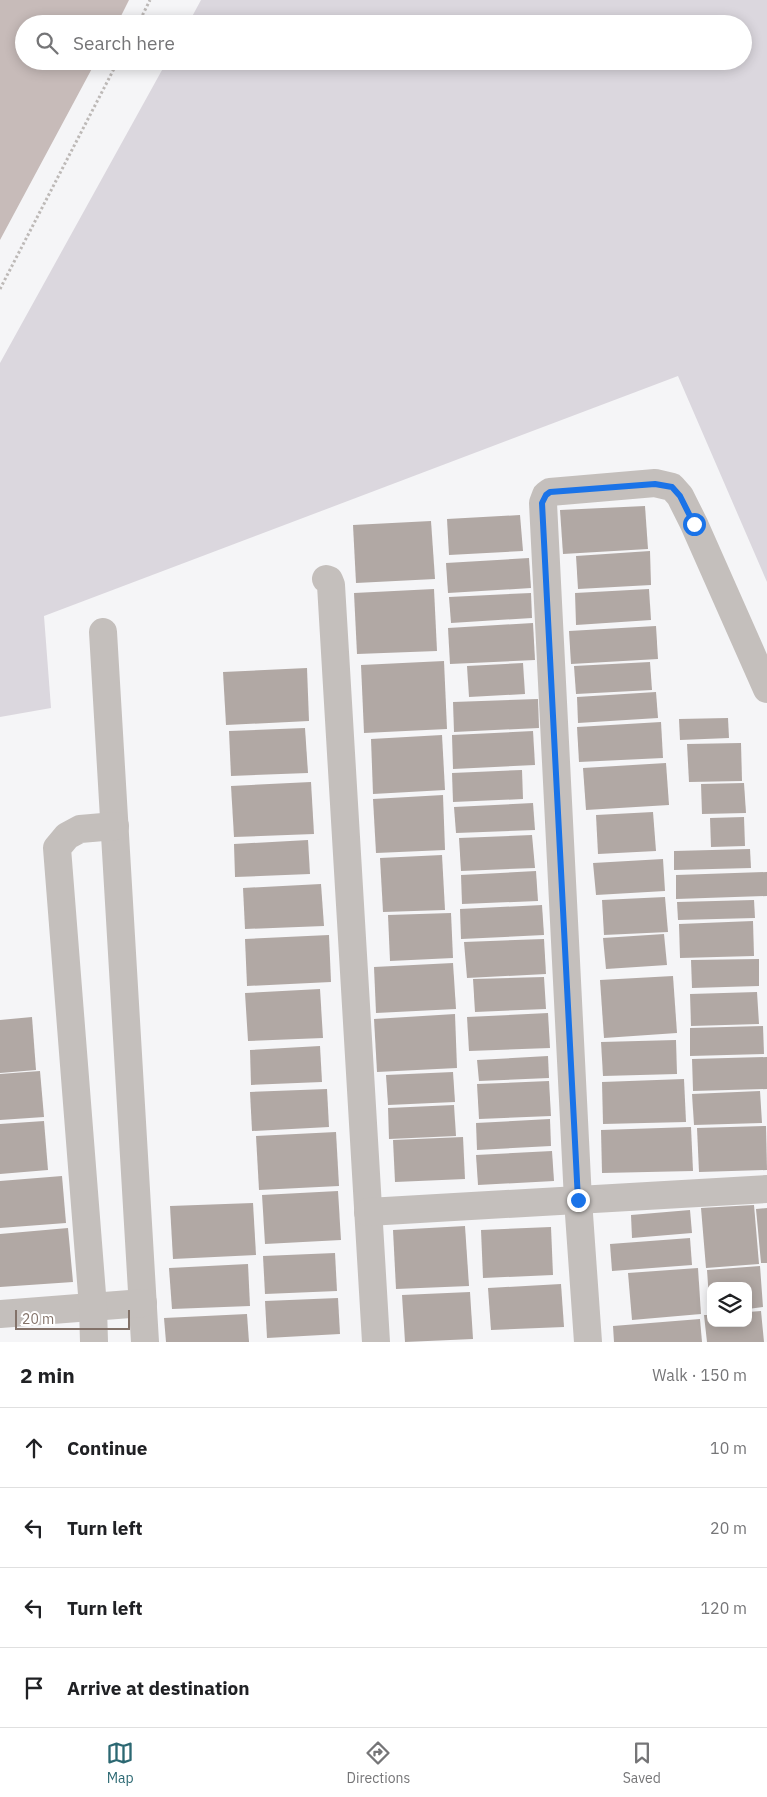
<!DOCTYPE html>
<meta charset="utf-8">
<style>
:root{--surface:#fff;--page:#f6f6f6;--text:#202124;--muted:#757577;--line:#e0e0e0;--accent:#2c6872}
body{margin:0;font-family:"IBM Plex Sans",sans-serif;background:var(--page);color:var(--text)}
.controls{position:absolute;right:15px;bottom:15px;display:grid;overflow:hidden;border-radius:10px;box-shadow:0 2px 12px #0003}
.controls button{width:45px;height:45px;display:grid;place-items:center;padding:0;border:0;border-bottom:1px solid var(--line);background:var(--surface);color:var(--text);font:25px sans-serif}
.scale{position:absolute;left:15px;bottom:12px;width:115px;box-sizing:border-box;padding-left:5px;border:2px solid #837269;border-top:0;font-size:14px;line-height:18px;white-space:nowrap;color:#837269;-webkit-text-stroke:4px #fff;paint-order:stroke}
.stop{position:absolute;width:15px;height:15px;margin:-11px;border:4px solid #1a73e8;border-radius:50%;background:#fff}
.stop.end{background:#1a73e8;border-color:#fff;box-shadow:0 1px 5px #0008}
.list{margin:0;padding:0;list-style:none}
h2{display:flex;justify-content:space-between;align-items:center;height:65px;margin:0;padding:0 20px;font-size:21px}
h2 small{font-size:16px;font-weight:400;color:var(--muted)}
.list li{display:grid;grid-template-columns:32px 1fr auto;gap:15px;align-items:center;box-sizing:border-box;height:80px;padding:0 20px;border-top:1px solid var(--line)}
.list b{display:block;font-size:19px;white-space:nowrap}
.list em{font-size:16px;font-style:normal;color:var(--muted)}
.icon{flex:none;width:28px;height:28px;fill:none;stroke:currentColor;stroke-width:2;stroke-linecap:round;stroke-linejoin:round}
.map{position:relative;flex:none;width:767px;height:1342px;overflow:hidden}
.search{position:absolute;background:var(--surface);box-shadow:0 2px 12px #0003;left:15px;right:15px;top:15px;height:55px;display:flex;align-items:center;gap:12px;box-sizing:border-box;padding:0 18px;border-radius:28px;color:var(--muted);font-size:19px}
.sheet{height:385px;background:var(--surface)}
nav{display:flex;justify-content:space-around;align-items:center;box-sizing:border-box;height:70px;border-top:1px solid var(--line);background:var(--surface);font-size:14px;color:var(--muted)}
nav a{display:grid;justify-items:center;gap:2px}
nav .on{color:var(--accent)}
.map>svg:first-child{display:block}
.green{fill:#dbd7de}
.water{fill:#c7bbb9}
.building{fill:#b1a8a4}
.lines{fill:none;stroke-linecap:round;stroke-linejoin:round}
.path{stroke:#bdb9b7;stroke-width:3;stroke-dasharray:2.5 2.5;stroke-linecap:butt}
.minor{stroke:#c4bfbc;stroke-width:28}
.route{stroke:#1a73e8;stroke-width:6}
</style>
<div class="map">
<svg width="767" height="1342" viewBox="0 0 767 1342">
<rect width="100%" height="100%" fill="#f5f5f7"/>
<path class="green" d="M201,0H767V582L678,376L44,616L51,708L0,717V363L167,61H743V24H188Z"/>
<path class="water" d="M0,0H129L117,24H24V61H96L0,240Z"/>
<g class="building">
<path d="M645,506L648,549L563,554L560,510Z"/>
<path d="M520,515L523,551L449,555L447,519Z"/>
<path d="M431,521L435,579L356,583L353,525Z"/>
<path d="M650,551L651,585L578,589L576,556Z"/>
<path d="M529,558L531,588L448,593L446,563Z"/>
<path d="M434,589L437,651L357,654L354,593Z"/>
<path d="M649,589L651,620L576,625L575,593Z"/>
<path d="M531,593L532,618L451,623L449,597Z"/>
<path d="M533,623L535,660L450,664L448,628Z"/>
<path d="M656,626L658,659L571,664L569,631Z"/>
<path d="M444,661L447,729L364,733L361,665Z"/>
<path d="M650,662L652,690L576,694L574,666Z"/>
<path d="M523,663L525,694L469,697L467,666Z"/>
<path d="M307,668L309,721L226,725L223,672Z"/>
<path d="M656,692L658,718L578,723L577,697Z"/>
<path d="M538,699L539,728L454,732L453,702Z"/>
<path d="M728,718L729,738L680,740L679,719Z"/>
<path d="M661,722L663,758L579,762L577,727Z"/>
<path d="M305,728L308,773L231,776L229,731Z"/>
<path d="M533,731L535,765L453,769L452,735Z"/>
<path d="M442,735L445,790L373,794L371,739Z"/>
<path d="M741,743L742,781L689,782L687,744Z"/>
<path d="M666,763L669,805L586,810L583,768Z"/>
<path d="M522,770L523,799L453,802L452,773Z"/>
<path d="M311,782L314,834L234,837L231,786Z"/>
<path d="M744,783L746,813L702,814L701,784Z"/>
<path d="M443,795L445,850L376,853L373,799Z"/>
<path d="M533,803L535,830L456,833L454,807Z"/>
<path d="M653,812L656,851L598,854L596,815Z"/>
<path d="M744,817L745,846L711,847L710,818Z"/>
<path d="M532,835L535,868L461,871L459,838Z"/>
<path d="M308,840L310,874L235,877L234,844Z"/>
<path d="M750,849L751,868L674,870V851Z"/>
<path d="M442,855L445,910L383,912L380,858Z"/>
<path d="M663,859L665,891L596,895L593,863Z"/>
<path d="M536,871L538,901L462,904L461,875Z"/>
<path d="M767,872V896L676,899V875Z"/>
<path d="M321,884L324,926L245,929L243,888Z"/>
<path d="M665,897L668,932L604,935L602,900Z"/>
<path d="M754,900L755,918L678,920L677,902Z"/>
<path d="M542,905L544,935L461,939L460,909Z"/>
<path d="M451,913L453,958L390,961L388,915Z"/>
<path d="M753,921L754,956L680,958L679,924Z"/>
<path d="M664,934L667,965L606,969L603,938Z"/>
<path d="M329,935L331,982L247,986L245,939Z"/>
<path d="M544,939L546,974L467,978L464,942Z"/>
<path d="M759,959V986L692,988L691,960Z"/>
<path d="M453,963L456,1009L376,1013L374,967Z"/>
<path d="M673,976L677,1033L604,1038L600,980Z"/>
<path d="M544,977L546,1009L475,1012L473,979Z"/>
<path d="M320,989L323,1038L248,1041L245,993Z"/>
<path d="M757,992L759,1024L691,1026L690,994Z"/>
<path d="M548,1013L550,1048L469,1051L467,1017Z"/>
<path d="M455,1014L457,1068L377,1072L374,1019Z"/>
<path d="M32,1017L36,1070L0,1073V1020Z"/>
<path d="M763,1026L764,1054L690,1056V1028Z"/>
<path d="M676,1040L677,1074L603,1076L601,1042Z"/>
<path d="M320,1046L322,1082L251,1085L250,1050Z"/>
<path d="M548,1056L549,1078L479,1081L477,1060Z"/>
<path d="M767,1057V1089L693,1091L692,1059Z"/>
<path d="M40,1071L44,1117L0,1120V1074Z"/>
<path d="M453,1072L455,1102L388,1105L386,1075Z"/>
<path d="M684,1079L686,1122L603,1124L602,1082Z"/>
<path d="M549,1081L551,1116L479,1119L477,1084Z"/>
<path d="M327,1089L329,1127L252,1131L250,1092Z"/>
<path d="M760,1091L762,1123L694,1125L692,1094Z"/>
<path d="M454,1105L456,1136L389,1139L388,1108Z"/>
<path d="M550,1119L551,1146L477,1150L476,1123Z"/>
<path d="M44,1121L48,1170L0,1174V1124Z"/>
<path d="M766,1126L767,1170L699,1172L697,1128Z"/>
<path d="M691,1127L693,1171L602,1173L601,1130Z"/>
<path d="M336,1132L339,1186L259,1190L256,1136Z"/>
<path d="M463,1137L465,1179L395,1182L393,1140Z"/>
<path d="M552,1151L554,1181L478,1185L476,1155Z"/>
<path d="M62,1176L66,1223L0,1228V1181Z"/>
<path d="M338,1191L341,1240L265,1244L262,1195Z"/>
<path d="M253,1203L256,1255L173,1259L170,1206Z"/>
<path d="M754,1205L759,1264L706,1268L701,1208Z"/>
<path d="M767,1208V1263H761L756,1209Z"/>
<path d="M690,1210L692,1233L632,1238L631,1215Z"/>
<path d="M465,1226L469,1286L396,1289L393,1230Z"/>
<path d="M551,1227L553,1275L483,1278L481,1230Z"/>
<path d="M68,1228L73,1282L0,1287V1234Z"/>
<path d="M690,1238L692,1265L612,1271L610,1244Z"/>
<path d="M335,1253L337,1291L265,1294L263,1256Z"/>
<path d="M248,1264L250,1306L172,1309L169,1268Z"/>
<path d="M760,1266L763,1307L748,1309V1286H711V1299H709L707,1270Z"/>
<path d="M698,1268L701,1314L632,1320L628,1273Z"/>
<path d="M561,1284L564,1327L491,1330L488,1288Z"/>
<path d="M470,1292L473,1339L405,1342L402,1295Z"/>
<path d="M338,1298L340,1334L267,1338L265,1301Z"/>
<path d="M761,1311L764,1342H707L704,1315H711V1323H748V1312Z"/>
<path d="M247,1314L249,1342H166L164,1318Z"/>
<path d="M700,1319L702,1342H614L613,1326Z"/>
</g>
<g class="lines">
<g class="path">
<path d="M138,24L150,0"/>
<path d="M0,289L118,61"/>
</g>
<g class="minor">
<path d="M326,579L329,580L331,585L376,1342"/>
<path d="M103,632L145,1342"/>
<path d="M368,1212L767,1189"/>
<path d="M0,1314L143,1303"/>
<path d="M94,1342L93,1307L57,848L67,836L80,829L115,826"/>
<path d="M588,1342L578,1200L543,503L546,495L550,492L655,483L672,487L680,496L694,524L767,689"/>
</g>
</g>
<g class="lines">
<path class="route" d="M578,1200L542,503L546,495L550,492L655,484L672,487L680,496L694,524"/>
</g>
</svg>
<div class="controls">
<button><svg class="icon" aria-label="layers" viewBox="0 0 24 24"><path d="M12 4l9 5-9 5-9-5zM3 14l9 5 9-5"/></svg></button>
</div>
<div class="scale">20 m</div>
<div class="stop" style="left:694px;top:524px"></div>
<div class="stop end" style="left:578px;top:1200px"></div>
<div class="search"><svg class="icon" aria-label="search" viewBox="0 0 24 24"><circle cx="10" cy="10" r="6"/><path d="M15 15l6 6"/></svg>Search here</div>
</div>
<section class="sheet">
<h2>2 min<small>Walk · 150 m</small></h2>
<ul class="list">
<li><svg class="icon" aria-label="ahead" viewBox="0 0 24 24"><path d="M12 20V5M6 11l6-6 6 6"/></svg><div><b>Continue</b></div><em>10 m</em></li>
<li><svg class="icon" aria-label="left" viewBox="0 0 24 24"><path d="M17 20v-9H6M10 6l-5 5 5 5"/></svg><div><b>Turn left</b></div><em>20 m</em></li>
<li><svg class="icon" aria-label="left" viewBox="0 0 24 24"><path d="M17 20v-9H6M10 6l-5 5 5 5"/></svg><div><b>Turn left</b></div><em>120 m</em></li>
<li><svg class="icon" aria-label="arrive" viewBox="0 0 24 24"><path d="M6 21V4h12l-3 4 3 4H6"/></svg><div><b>Arrive at destination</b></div></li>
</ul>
</section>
<nav>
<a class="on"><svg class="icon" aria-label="map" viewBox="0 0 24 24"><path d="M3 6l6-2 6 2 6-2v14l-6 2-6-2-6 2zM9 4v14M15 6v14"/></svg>Map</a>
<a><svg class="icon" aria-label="directions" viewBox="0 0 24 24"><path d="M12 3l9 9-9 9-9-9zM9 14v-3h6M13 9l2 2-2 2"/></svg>Directions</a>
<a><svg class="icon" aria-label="saved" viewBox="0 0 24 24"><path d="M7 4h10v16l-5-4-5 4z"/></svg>Saved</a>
</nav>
